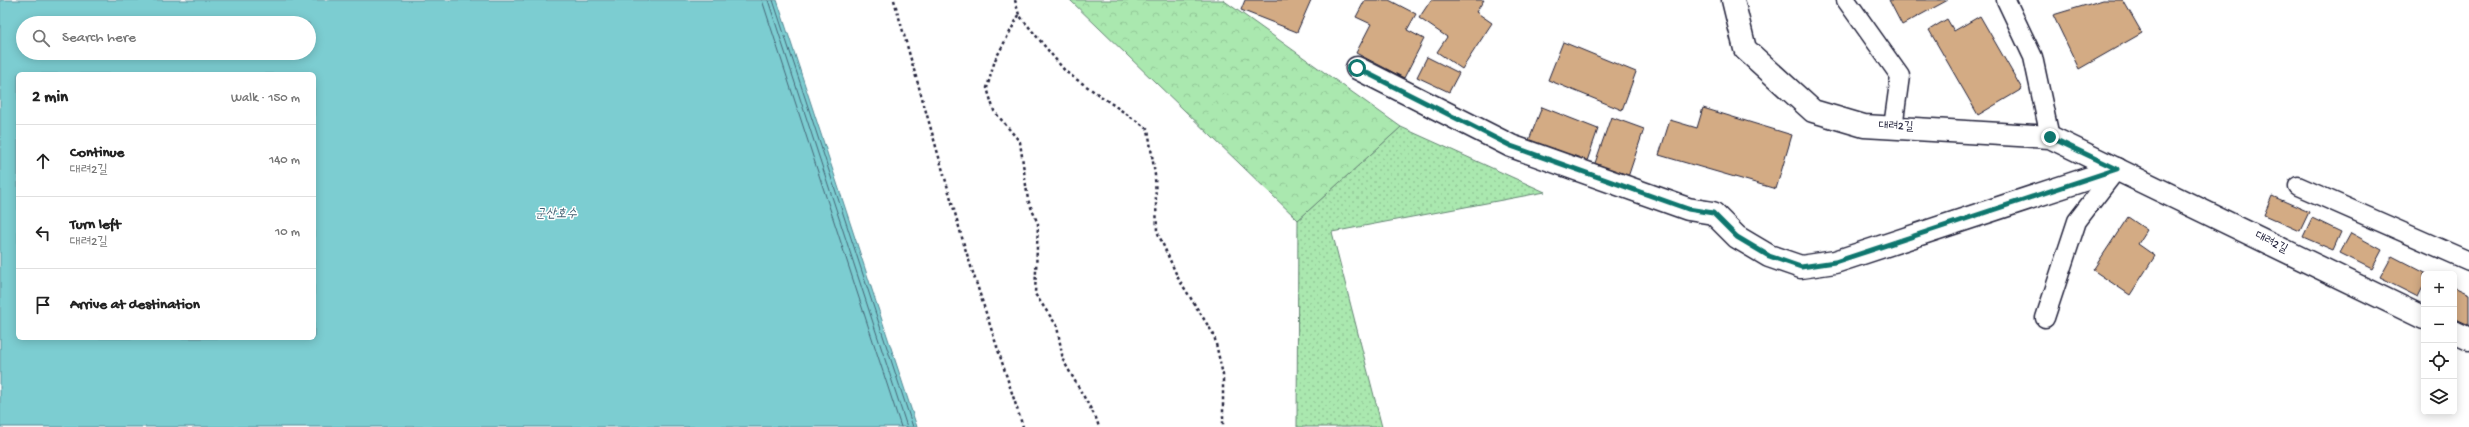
<!DOCTYPE html>
<meta charset="utf-8">
<style>
:root{--surface:#fff;--page:#f6f6f6;--text:#222;--muted:#767676;--line:#e0e0e0}
body{margin:0;font-family:"Gochi Hand","Poor Story",sans-serif;background:var(--page);color:var(--text)}
.controls{position:absolute;right:12px;bottom:12px;display:grid;overflow:hidden;border-radius:6px;box-shadow:0 2px 10px #0003}
.controls button{width:36px;height:36px;display:grid;place-items:center;padding:0;border:0;border-bottom:1px solid var(--line);background:var(--surface);color:var(--text);font:20px sans-serif}
.stop{position:absolute;width:12px;height:12px;margin:-9px;border:3px solid #0f766e;border-radius:50%;background:#fff}
.stop.end{background:#0f766e;border-color:#fff;box-shadow:0 1px 4px #0008}
.list{margin:0;padding:0;list-style:none}
h2{display:flex;justify-content:space-between;align-items:center;height:52px;margin:0;padding:0 16px;font-size:17px}
h2 small{font-size:13px;font-weight:400;color:var(--muted)}
.list li{display:grid;grid-template-columns:26px 1fr auto;gap:12px;align-items:center;box-sizing:border-box;height:72px;padding:0 16px;border-top:1px solid var(--line)}
.list b{display:block;font-size:15px;white-space:nowrap}
.list p{margin:0;font-size:13px;white-space:nowrap;color:var(--muted)}
.list em{font-size:13px;font-style:normal;color:var(--muted)}
.icon{flex:none;width:22px;height:22px;fill:none;stroke:currentColor;stroke-width:2;stroke-linecap:round;stroke-linejoin:round}
.map{position:relative;flex:none;width:2469px;height:427px;overflow:hidden}
.search{position:absolute;background:var(--surface);box-shadow:0 2px 10px #0003;left:16px;top:16px;width:300px;height:44px;display:flex;align-items:center;gap:10px;box-sizing:border-box;padding:0 14px;border-radius:22px;color:var(--muted);font-size:15px}
.panel{position:absolute;background:var(--surface);box-shadow:0 2px 10px #0003;left:16px;top:72px;width:300px;height:268px;border-radius:6px}
.map>svg:first-child{display:block}
.grass{fill:url(#grass-dots);stroke:#668575}
.forest{fill:url(#forest-crowns);stroke:#668575}
.water{fill:#7bcdd1;stroke:#578995;fill-rule:evenodd}
.lines{fill:none;stroke-linecap:round;stroke-linejoin:round}
.shore{stroke:#466677;stroke-width:1}
.building{fill:#d3ab84;stroke:#22223b}
.lane-casing{stroke:#22223b;stroke-width:21}
.street-casing{stroke:#22223b;stroke-width:25}
.path{stroke:#22223b;stroke-width:2.5;stroke-dasharray:3 3;stroke-linecap:butt}
.lane{stroke:#fff;stroke-width:18}
.street{stroke:#fff;stroke-width:22}
.route{stroke:#0f766e;stroke-width:5}
.labels{text-anchor:middle;dominant-baseline:central;stroke-width:3;stroke-linejoin:round;paint-order:stroke}
.street-label{font-size:12px;fill:#22223b;stroke:#fff}
.water-label{font-size:13px;font-style:italic;fill:#415e70;stroke:#fff}
</style>
<div class="map">
<svg width="2469" height="427" viewBox="0 0 2469 427">
<defs>
<pattern id="grass-dots" width="8" height="8" patternUnits="userSpaceOnUse"><rect width="8" height="8" fill="#aae8af"/><path d="M2 2h.1M6 6h.1" fill="none" stroke="#92c797" stroke-width="1.8" stroke-linecap="round"/></pattern>
<pattern id="forest-crowns" width="20" height="18" patternUnits="userSpaceOnUse"><rect width="20" height="18" fill="#aae8af"/><path d="M2 6a3 3 0 1 1 6 0M12 15a3 3 0 1 1 6 0" fill="none" stroke="#92c797"/></pattern>
</defs>
<rect width="100%" height="100%" fill="#fff"/>
<filter id="ink" filterUnits="userSpaceOnUse"><feTurbulence type="fractalNoise" baseFrequency=".025" numOctaves="2"/><feDisplacementMap in="SourceGraphic" scale="8" xChannelSelector="R" yChannelSelector="G"/><feConvolveMatrix kernelMatrix="1 2 1 2 8 2 1 2 1" color-interpolation-filters="sRGB"/></filter>
<g filter="url(#ink)">
<path class="grass" d="M1401,127L1545,192L1332,232L1382,427H1297L1298,220Z"/>
<path class="forest" d="M1070,0H1223L1401,127L1298,220Z"/>
<path class="water" d="M0,0H777L917,427H0ZM23,23H309V53H23ZM18,74H314V338H18Z"/>
<g class="lines">
<g class="shore">
<path d="M762,0L901,427"/>
<path d="M768,0L907,427"/>
<path d="M773,0L913,427"/>
</g>
</g>
<g class="building">
<path d="M1245,0H1311L1297,32L1241,10Z"/>
<path d="M1365,0H1389L1416,14L1407,30L1424,39L1404,78L1356,53L1371,24L1356,17Z"/>
<path d="M1431,0H1484L1476,12L1492,23L1462,69L1437,52L1447,37L1419,18Z"/>
<path d="M1889,0H1948L1902,25Z"/>
<path d="M2103,0H2123L2142,33L2079,69L2053,15Z"/>
<path d="M1980,16L2022,89L1978,115L1929,30L1947,19L1954,31Z"/>
<path d="M1563,42L1636,72L1622,110L1548,80Z"/>
<path d="M1427,57L1459,73L1449,92L1417,77Z"/>
<path d="M1542,107L1598,129L1587,161L1529,140Z"/>
<path d="M1703,108L1792,135L1776,189L1659,155L1670,120L1697,128Z"/>
<path d="M1611,117L1644,129L1628,177L1594,166Z"/>
<path d="M2272,196L2309,212L2300,231L2264,215Z"/>
<path d="M2128,217L2147,230L2138,244L2155,256L2130,295L2093,270Z"/>
<path d="M2312,218L2341,232L2333,250L2303,237Z"/>
<path d="M2351,233L2382,250L2372,269L2340,253Z"/>
<path d="M2392,256L2427,274H2424V285L2418,297L2380,278Z"/>
<path d="M2454,287L2469,294V325L2454,318Z"/>
</g>
<g class="lines">
<defs>
<g id="lane">
<path d="M1846,0L1900,76L1893,127"/>
<path d="M2006,0L2033,57L2050,137"/>
<path d="M2298,186L2469,261"/>
<path d="M2045,318L2077,221L2117,169"/>
</g>
<g id="street">
<path d="M1733,0L1745,49L1813,111L1864,126L2050,137L2424,318"/>
<path d="M1357,68L1511,146L1688,209L1713,213L1737,237L1769,256L1801,267L1835,262L2117,169"/>
<path d="M2454,332L2469,339"/>
</g>
</defs>
<use href="#lane" class="lane-casing"/>
<use href="#street" class="street-casing"/>
<g class="path">
<path d="M894,0L965,248L1023,427"/>
<path d="M1015,0L1019,15L1066,72L1148,129L1155,175L1157,231L1178,278L1214,335L1223,375V427"/>
<path d="M1019,15L995,60L987,88L994,111L1020,142L1028,200L1038,224L1035,294L1057,326L1063,360L1096,418L1099,427"/>
</g>
<use href="#lane" class="lane"/>
<use href="#street" class="street"/>
</g>
</g>
<g class="lines" filter="url(#ink)">
<path class="route" d="M1357,68L1511,146L1688,209L1713,213L1737,237L1769,256L1801,267L1835,262L2117,169L2050,137"/>
</g>
<g class="labels">
<g class="street-label">
<text transform="translate(1896 127) rotate(2)">대려2길</text>
<text transform="translate(2271 243) rotate(26)">대려2길</text>
</g>
<g class="water-label">
<text x="556" y="214">군산호수</text>
</g>
</g>
</svg>
<div class="controls">
<button>+</button>
<button>−</button>
<button><svg class="icon" aria-label="locate" viewBox="0 0 24 24"><circle cx="12" cy="12" r="6"/><path d="M12 2v4M12 18v4M2 12h4M18 12h4"/></svg></button>
<button><svg class="icon" aria-label="layers" viewBox="0 0 24 24"><path d="M12 4l9 5-9 5-9-5zM3 14l9 5 9-5"/></svg></button>
</div>
<div class="stop" style="left:1357px;top:68px"></div>
<div class="stop end" style="left:2050px;top:137px"></div>
<div class="search"><svg class="icon" aria-label="search" viewBox="0 0 24 24"><circle cx="10" cy="10" r="6"/><path d="M15 15l6 6"/></svg>Search here</div>
<section class="panel">
<h2>2 min<small>Walk · 150 m</small></h2>
<ul class="list">
<li><svg class="icon" aria-label="ahead" viewBox="0 0 24 24"><path d="M12 20V5M6 11l6-6 6 6"/></svg><div><b>Continue</b><p>대려2길</p></div><em>140 m</em></li>
<li><svg class="icon" aria-label="left" viewBox="0 0 24 24"><path d="M17 20v-9H6M10 6l-5 5 5 5"/></svg><div><b>Turn left</b><p>대려2길</p></div><em>10 m</em></li>
<li><svg class="icon" aria-label="arrive" viewBox="0 0 24 24"><path d="M6 21V4h12l-3 4 3 4H6"/></svg><div><b>Arrive at destination</b></div></li>
</ul>
</section>
</div>
